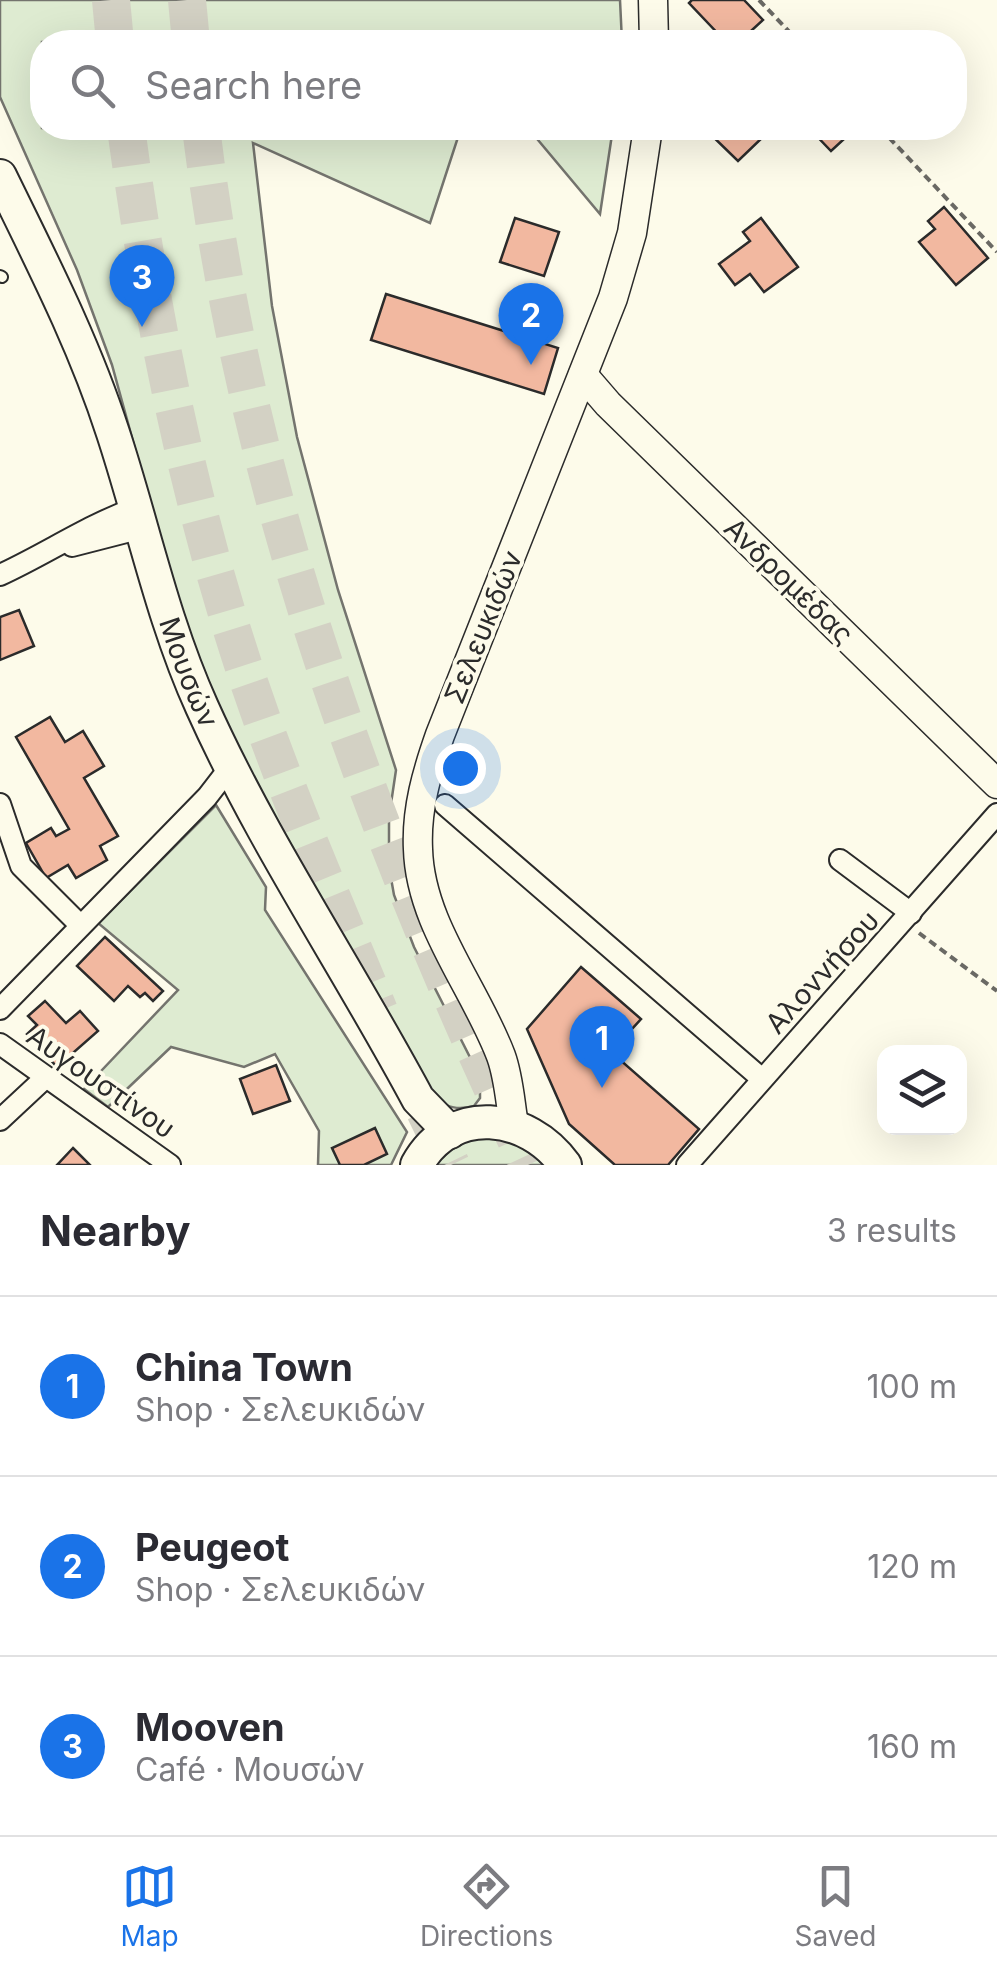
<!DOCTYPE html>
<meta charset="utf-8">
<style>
:root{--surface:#fff;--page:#f7f7f7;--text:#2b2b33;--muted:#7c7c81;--line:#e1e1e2;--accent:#1a73e8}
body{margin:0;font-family:Inter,sans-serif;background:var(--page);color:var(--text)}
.controls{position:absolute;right:30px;bottom:30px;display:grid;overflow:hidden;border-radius:20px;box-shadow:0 10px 40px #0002}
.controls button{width:90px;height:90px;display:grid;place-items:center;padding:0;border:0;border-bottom:2px solid var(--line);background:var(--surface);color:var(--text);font:50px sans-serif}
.you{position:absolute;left:460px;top:768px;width:35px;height:35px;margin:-25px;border:8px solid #fff;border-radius:50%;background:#1a73e8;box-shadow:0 0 0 15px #1a73e833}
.badge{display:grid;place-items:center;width:65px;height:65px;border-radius:50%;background:var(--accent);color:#fff;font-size:32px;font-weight:700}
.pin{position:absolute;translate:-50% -82px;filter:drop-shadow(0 2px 5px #0008)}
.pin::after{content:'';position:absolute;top:52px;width:35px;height:30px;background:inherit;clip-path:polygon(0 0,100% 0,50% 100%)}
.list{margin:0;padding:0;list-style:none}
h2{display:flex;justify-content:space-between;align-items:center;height:130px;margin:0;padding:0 40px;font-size:42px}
h2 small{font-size:32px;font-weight:400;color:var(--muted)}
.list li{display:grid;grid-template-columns:65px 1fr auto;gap:30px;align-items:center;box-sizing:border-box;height:180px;padding:0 40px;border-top:2px solid var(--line)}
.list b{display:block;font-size:38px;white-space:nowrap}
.list p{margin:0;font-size:32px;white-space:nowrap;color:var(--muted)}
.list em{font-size:32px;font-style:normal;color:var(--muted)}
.icon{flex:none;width:55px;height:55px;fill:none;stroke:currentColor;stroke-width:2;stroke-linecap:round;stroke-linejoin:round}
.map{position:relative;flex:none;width:997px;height:1165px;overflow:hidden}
.search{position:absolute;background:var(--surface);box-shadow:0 10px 40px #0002;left:30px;right:30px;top:30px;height:110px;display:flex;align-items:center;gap:25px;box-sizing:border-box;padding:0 35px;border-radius:40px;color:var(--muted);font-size:38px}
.sheet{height:670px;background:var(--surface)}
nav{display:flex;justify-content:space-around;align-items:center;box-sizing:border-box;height:140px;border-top:2px solid var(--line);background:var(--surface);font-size:28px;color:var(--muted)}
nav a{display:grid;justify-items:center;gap:5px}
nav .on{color:var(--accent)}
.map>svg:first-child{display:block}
.green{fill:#deebd1;stroke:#74746e;stroke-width:2.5}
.building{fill:#f2b8a0;stroke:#2b2b2b;stroke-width:2.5}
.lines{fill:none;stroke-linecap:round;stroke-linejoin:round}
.highway-tunnel{stroke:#d3d1c4;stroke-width:38;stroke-dasharray:38 19;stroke-linecap:butt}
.lane-casing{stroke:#2b2b2b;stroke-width:14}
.street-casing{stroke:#2b2b2b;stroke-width:24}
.secondary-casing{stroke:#2b2b2b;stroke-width:31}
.primary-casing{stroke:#2b2b2b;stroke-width:36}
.path{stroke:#6a6964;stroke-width:4;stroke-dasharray:8 5;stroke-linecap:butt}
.lane{stroke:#fdfbea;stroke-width:10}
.street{stroke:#fdfbea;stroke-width:20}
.secondary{stroke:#fdfbea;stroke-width:28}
.primary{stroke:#fdfbea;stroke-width:32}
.labels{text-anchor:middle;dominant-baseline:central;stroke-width:8;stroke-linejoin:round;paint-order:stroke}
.street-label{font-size:28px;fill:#2b2b2b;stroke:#fdfbea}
</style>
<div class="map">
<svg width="997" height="1165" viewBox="0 0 997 1165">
<rect width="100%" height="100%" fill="#fdfbea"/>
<g class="green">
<path d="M0,0H620L622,42H42V128H461L430,223L253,143L272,306L297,437L338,590L396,770L389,817V867L394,895L414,947L480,1077V1098L474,1106C458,1110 449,1108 435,1099L247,776L179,609L112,365L77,270L0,97Z"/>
<path d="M528,128H613L600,214Z"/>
<path d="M216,805L266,887L265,910L407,1132L391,1165H318L319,1131L275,1054L244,1067L171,1047L108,1107L84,1089L178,990L98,923Z"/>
<path d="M479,1138C505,1137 527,1146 545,1165H434L458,1144Z"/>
</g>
<g class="building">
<path d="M692,0H744L763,20L739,42H726L689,3Z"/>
<path d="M704,128H753L763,137L738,161Z"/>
<path d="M809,128H856L831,151Z"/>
<path d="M944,207L988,258L956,285L919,242L935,229L928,221Z"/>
<path d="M515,218L559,232L544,276L500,262Z"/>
<path d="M761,218L798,267L764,292L750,274L735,285L719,264L750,241L743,232Z"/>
<path d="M386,294L558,348L544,394L371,340Z"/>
<path d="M19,610L34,646L0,660V617Z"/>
<path d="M50,717L65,742L83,731L104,766L84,778L118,836L100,846L107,860L76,878L68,865L46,878L26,843L51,828L56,836L69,829L16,737Z"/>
<path d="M105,937L163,991L153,1001L145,993L140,997L128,986L114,1001L77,966Z"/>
<path d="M581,967L641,1019L611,1052L699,1129L668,1165H615L569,1124L527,1029Z"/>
<path d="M45,1001L66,1023L80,1011L98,1031L57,1067L27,1034L37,1025L28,1016Z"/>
<path d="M276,1065L290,1101L253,1114L240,1079Z"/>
<path d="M375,1128L387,1154L364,1165H340L332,1148Z"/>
<path d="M73,1148L90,1165H57Z"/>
</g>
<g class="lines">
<g class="highway-tunnel">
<path d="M111,0L115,42"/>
<path d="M187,0L191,42"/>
<path d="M126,128C150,305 184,481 239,652C278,774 330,892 379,1011"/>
<path d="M201,128C246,495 371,832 528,1165"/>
<path d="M425,1111L451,1165"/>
</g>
<defs>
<path id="lane" d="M0,276L2,277"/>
<g id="street">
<path d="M72,546L142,528"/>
<path d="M0,575C46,554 88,525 136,508"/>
<path d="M0,804L21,866L79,924"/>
<path d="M445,805L762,1079"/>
<path d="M840,860L911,913"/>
<path d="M0,1009L207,797L231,766"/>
<path d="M0,1044L170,1165"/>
<path d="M0,1120L45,1078"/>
<path d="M687,1165L997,814"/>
</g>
<g id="secondary">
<path d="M653,0L654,42"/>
<path d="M583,375L608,404L997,784"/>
<path d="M514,1125C510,1102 509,1078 501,1056C475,987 420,924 418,849C416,809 427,772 440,735L613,298L632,233L648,128"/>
</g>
<g id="primary">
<path id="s1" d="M0,176C41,260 84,343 113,433C143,524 162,619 202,707C263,843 348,968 418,1099L450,1132"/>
<path d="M417,1165C451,1103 528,1113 565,1165"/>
</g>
</defs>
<use href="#lane" class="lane-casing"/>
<use href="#street" class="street-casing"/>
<use href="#secondary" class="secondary-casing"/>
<use href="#primary" class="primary-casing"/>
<g class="path">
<path d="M759,0L799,42"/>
<path d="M880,128L997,252"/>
<path d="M919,933L997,991"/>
</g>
<use href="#lane" class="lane"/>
<use href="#street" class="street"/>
<use href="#secondary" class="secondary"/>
<use href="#primary" class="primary"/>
</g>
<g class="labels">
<g class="street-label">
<text transform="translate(789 581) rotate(44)">Ανδρομέδας</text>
<text transform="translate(483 627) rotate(-68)">Σελευκιδών</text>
<text stroke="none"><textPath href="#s1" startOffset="532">Μουσών</textPath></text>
<text transform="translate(822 972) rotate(-48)">Αλοννήσου</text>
<text transform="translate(101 1082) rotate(35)">Αυγουστίνου</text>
</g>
</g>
</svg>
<div class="controls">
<button><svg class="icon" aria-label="layers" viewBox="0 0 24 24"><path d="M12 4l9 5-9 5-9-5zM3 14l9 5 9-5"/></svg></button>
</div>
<div class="you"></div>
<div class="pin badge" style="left:602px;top:1088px">1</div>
<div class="pin badge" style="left:531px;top:365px">2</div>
<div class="pin badge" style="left:142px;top:327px">3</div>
<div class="search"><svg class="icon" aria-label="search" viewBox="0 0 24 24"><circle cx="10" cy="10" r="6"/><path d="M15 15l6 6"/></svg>Search here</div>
</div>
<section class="sheet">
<h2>Nearby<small>3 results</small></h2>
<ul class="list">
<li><span class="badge">1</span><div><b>China Town</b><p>Shop · Σελευκιδών</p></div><em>100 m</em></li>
<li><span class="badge">2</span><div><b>Peugeot</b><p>Shop · Σελευκιδών</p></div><em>120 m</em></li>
<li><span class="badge">3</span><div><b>Mooven</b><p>Café · Μουσών</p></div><em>160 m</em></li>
</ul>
</section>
<nav>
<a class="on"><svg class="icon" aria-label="map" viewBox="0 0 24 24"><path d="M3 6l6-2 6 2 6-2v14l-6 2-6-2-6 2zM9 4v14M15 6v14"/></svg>Map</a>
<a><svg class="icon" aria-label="directions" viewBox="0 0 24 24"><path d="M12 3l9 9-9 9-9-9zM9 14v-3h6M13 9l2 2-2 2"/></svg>Directions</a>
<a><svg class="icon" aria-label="saved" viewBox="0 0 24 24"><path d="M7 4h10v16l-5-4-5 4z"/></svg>Saved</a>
</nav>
